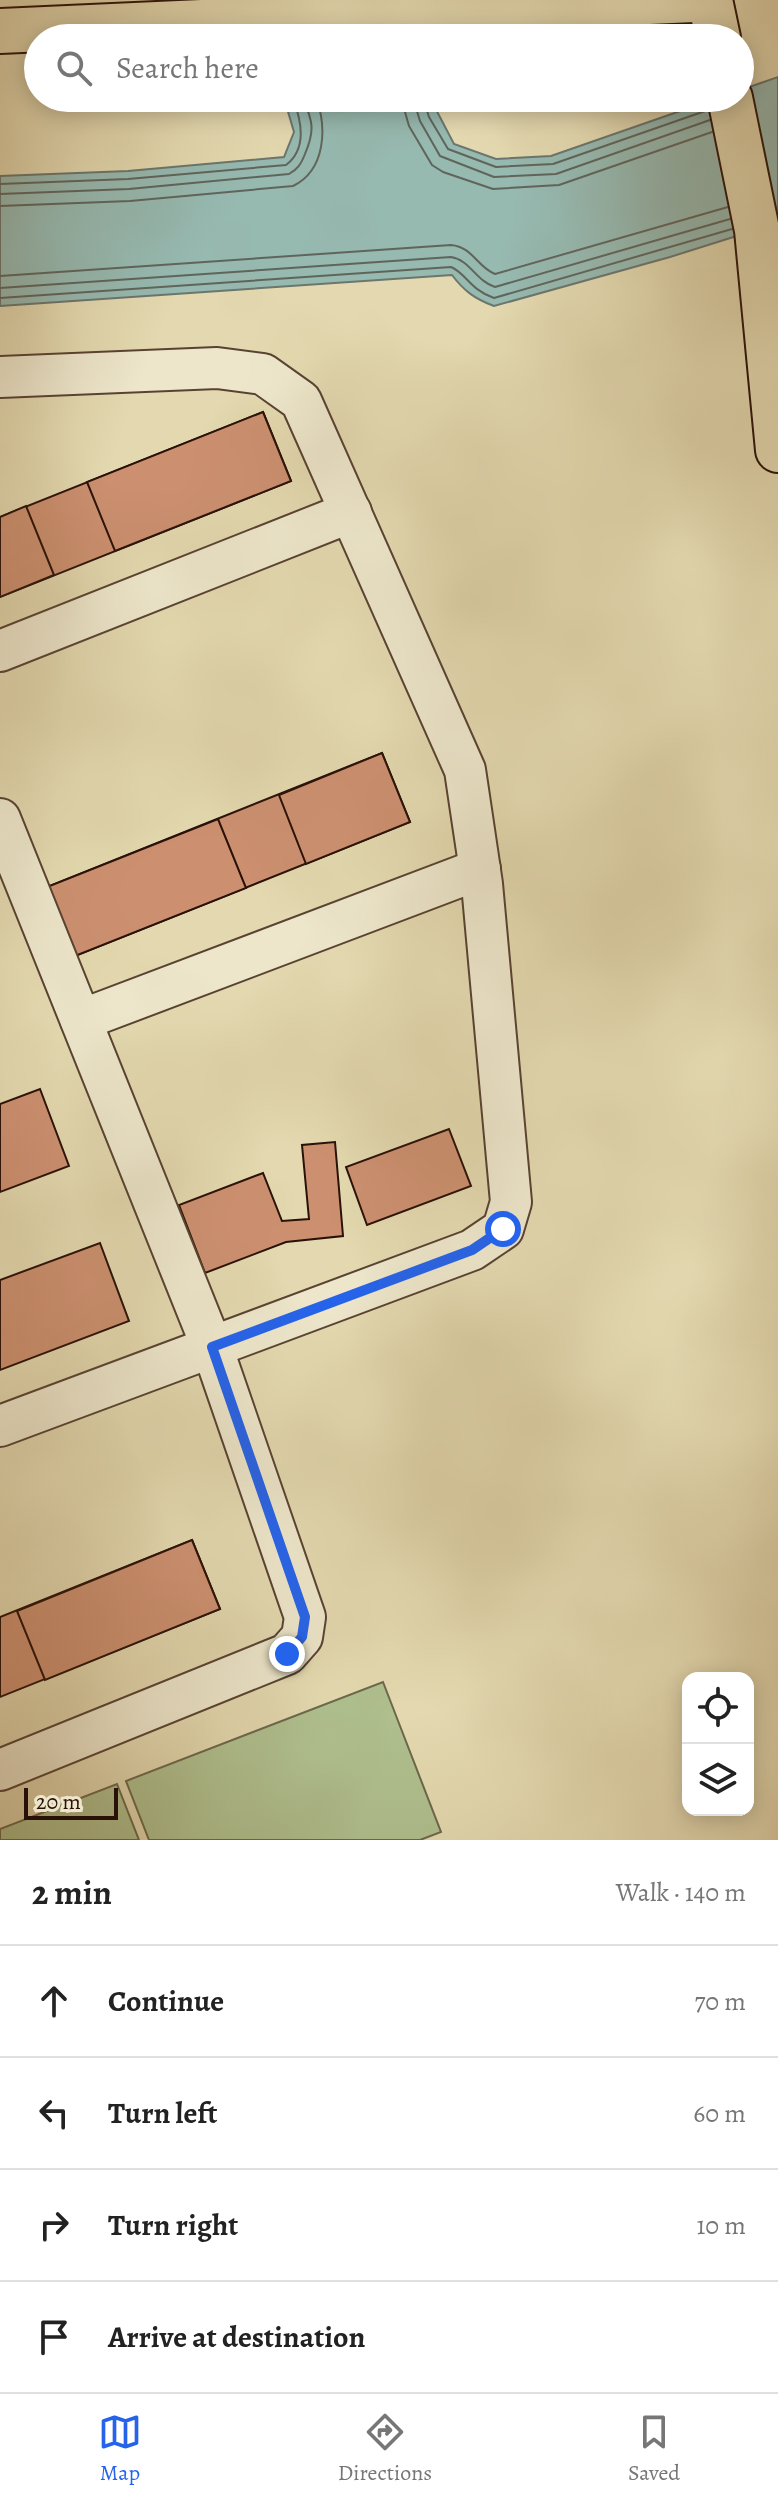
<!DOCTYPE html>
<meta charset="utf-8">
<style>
:root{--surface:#fff;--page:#f6f6f6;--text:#222;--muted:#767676;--line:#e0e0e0;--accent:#2563eb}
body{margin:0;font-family:Alegreya,serif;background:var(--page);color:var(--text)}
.controls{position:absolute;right:24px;bottom:24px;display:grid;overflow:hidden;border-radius:16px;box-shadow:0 4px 20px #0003}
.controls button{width:72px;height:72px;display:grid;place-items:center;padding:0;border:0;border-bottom:2px solid var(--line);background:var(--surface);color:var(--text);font:40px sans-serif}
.scale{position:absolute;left:24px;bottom:20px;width:94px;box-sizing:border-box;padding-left:8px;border:4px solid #2a1108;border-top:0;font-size:22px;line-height:28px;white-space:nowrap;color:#2a1108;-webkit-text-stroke:6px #ede6cb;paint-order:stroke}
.stop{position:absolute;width:24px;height:24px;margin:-18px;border:6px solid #2563eb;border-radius:50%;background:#fff}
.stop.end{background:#2563eb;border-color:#fff;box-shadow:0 2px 8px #0008}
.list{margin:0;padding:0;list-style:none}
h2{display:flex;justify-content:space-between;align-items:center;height:104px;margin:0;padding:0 32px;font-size:34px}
h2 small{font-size:26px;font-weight:400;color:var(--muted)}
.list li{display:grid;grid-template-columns:52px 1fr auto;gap:24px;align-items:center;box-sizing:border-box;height:112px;padding:0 32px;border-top:2px solid var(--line)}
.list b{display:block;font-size:30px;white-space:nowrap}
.list em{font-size:26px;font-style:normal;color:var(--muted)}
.icon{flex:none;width:44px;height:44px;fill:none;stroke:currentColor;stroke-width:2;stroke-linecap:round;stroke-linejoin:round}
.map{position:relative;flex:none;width:778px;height:1840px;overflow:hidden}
.search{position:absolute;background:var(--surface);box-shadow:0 4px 20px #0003;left:24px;right:24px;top:24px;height:88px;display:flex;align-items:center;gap:20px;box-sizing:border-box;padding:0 28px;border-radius:44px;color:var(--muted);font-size:30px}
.sheet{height:552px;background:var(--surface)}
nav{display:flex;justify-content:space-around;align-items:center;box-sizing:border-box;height:112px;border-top:2px solid var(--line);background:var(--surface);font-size:22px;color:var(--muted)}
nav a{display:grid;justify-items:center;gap:4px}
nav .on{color:var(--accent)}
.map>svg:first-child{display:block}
.green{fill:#afbf8e;stroke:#6c684b;stroke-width:2}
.water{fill:#96b9b0;stroke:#6b766d;stroke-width:2}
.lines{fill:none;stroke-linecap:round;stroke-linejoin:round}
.shore{stroke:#60655c;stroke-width:2}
.building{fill:#cc9070;stroke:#2a1108;stroke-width:2}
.minor-casing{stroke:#584332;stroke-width:44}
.major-casing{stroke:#2a1108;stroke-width:48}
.minor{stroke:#ede6cb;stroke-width:40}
.major{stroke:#e3d8af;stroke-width:44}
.route{stroke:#2563eb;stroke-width:10}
</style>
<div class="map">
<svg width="778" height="1840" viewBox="0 0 778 1840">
<rect width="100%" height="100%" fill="#e3d8af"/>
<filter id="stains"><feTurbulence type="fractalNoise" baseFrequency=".0025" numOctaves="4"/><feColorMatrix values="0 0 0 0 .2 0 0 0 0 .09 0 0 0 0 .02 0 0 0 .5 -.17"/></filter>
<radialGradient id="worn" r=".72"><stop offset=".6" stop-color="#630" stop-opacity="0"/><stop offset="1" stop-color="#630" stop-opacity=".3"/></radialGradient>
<g class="green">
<path d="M383,1682L441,1832L420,1840H149L126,1781Z"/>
<path d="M117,1784L139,1840H0V1829Z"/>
</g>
<path class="water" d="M778,77V223L670,257L494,306C475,299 464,291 452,275L0,306V176L128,171L284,157L294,132L284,98H430L454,144L496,159L551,156Z"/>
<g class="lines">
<g class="shore">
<path d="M401,98L409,126L432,165L443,172L493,189L559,185L712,132"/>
<path d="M413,98L420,121L440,156L494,177L556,174L710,120"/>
<path d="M423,98L429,117L448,149L496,167L553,164L708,110"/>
<path d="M0,184L128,179L286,165C308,148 301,120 293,98"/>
<path d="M0,194L129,189L289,174C298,169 301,164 305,154C315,130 313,122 303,98"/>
<path d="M0,206L130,201L293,186C326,170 327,127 316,98"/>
<path d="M0,276L451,245C473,247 477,267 495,274L728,207"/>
<path d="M0,288L451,257C470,260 476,281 495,287L730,219"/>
<path d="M0,298L451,267C466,273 470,290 494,298L732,229"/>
</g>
</g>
<g class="building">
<path d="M263,412L291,481L0,597V517Z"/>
<path d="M263,412L291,481L115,551L87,482Z"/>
<path d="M26,506L54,575L0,597V517Z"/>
<path d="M382,753L410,822L70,958L42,889Z"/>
<path d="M382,753L410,822L306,864L279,795Z"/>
<path d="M218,819L246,888L70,958L42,889Z"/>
<path d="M40,1089L69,1166L0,1192V1104Z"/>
<path d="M449,1129L471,1186L367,1225L346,1167Z"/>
<path d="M335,1142L343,1236L286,1242L205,1273L179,1205L263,1173L282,1221L309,1219L302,1145Z"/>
<path d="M100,1243L129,1321L0,1370V1280Z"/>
<path d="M192,1540L220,1609L0,1697V1617Z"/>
<path d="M192,1540L220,1609L45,1680L17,1611Z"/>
</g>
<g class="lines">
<defs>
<g id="minor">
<path d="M0,377L217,368L263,374L301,401L465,770L482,884L511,1202L503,1229L472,1250L0,1426"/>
<path d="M0,651L351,512"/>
<path d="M0,819L212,1347L305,1617L302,1637L287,1654L0,1770"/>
<path d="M81,1020L480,869"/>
</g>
<g id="major">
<path d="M710,0L718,38"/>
<path d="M0,31L694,0"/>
<path d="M730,98L757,230L778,450"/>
</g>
</defs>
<use href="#minor" class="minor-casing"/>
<use href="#major" class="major-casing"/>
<use href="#minor" class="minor"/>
<use href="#major" class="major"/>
</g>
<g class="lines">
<path class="route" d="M287,1654L302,1637L305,1617L212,1347L472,1250L503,1229"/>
</g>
<rect width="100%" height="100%" filter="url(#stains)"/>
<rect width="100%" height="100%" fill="url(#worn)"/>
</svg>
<div class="controls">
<button><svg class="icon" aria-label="locate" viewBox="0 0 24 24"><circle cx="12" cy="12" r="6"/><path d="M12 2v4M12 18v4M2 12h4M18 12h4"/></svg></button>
<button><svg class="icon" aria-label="layers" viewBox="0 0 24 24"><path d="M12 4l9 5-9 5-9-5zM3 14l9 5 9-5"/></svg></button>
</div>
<div class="scale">20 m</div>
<div class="stop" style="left:503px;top:1229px"></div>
<div class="stop end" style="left:287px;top:1654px"></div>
<div class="search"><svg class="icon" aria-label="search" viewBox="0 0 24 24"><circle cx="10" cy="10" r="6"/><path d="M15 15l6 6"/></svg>Search here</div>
</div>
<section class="sheet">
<h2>2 min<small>Walk · 140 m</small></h2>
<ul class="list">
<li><svg class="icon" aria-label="ahead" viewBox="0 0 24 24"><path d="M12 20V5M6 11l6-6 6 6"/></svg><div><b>Continue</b></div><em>70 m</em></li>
<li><svg class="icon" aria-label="left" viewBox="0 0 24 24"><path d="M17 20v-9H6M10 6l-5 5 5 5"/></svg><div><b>Turn left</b></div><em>60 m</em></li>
<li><svg class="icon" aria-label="right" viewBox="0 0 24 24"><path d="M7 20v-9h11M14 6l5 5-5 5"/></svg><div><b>Turn right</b></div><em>10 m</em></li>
<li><svg class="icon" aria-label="arrive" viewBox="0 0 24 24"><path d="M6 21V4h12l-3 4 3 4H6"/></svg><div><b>Arrive at destination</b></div></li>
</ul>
</section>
<nav>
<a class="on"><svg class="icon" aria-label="map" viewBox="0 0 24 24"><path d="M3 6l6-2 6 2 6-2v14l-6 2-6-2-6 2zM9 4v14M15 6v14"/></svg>Map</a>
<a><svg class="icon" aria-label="directions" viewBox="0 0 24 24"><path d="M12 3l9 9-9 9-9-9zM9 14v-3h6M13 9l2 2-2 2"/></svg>Directions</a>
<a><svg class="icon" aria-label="saved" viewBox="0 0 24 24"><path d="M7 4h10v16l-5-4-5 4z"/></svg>Saved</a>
</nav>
